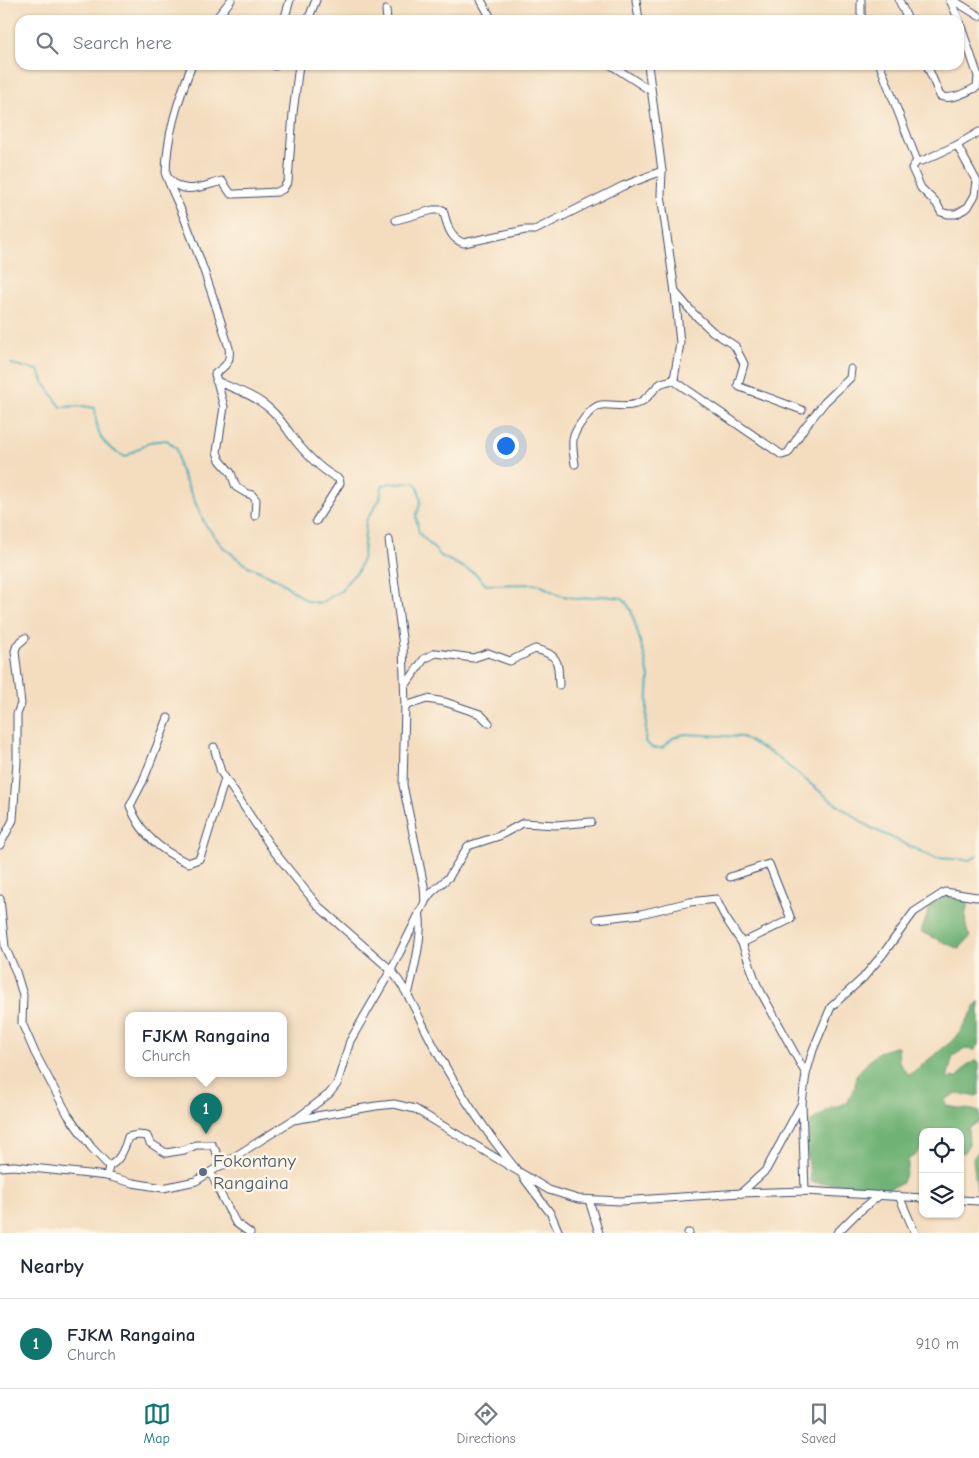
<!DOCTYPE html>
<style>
:root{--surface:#fff;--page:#f2f2f3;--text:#1f2937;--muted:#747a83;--line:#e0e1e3;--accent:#0f766e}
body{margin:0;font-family:"Comic Neue",sans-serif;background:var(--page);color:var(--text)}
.controls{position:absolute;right:15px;bottom:15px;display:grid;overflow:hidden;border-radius:10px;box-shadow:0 1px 4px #0004}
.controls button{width:45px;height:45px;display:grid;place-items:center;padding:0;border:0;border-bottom:1px solid var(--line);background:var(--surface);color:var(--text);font:25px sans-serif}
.you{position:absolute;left:505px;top:445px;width:18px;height:18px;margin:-12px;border:4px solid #fff;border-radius:50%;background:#1a73e8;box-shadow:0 0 0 8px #1a73e833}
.badge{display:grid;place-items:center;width:32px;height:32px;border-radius:50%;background:var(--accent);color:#fff;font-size:16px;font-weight:700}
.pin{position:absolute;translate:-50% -41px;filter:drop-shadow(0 1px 2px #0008)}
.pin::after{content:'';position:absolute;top:26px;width:18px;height:15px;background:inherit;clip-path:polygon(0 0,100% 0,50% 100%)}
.popup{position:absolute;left:125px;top:1012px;width:162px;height:65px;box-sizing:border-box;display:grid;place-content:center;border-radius:10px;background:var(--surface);filter:drop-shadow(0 1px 4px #0005);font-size:16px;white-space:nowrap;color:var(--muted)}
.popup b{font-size:19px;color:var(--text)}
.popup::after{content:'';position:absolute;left:50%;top:100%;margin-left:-10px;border:10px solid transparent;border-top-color:var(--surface)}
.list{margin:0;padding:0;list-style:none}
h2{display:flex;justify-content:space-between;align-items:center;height:65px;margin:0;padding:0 20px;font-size:21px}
h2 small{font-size:16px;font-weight:400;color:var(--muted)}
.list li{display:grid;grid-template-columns:32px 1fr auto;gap:15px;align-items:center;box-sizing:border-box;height:90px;padding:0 20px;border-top:1px solid var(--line)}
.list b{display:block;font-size:19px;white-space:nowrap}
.list p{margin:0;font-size:16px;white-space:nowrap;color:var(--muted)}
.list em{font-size:16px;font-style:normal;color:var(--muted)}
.icon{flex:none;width:28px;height:28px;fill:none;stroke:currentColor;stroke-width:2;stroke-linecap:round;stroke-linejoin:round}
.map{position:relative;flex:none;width:979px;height:1233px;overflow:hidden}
.search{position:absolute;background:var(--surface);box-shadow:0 1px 4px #0004;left:15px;right:15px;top:15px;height:55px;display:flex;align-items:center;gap:12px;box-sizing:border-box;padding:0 18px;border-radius:15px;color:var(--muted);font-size:19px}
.sheet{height:155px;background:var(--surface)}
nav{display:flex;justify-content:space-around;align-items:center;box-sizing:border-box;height:70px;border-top:1px solid var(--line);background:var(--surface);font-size:14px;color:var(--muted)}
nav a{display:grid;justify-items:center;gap:2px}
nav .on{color:var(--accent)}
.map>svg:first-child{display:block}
.forest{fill:#6fb275;stroke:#45706a}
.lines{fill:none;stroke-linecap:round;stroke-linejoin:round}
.stream{stroke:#3cadb8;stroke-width:2}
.minor-casing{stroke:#3c496d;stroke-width:9}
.minor{stroke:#fff;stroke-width:7}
.service-dot{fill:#5c6f8a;stroke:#fcf5e5;stroke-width:2}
.labels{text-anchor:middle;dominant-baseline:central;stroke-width:5;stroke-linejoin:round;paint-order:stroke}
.service-label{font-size:19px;fill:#4e5e75;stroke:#fcf5e5;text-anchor:start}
</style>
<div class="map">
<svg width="979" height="1233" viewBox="0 0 979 1233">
<rect width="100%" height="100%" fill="#fcf5e5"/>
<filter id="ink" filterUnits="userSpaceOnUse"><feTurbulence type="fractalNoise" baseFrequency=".02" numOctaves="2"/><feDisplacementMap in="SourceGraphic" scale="10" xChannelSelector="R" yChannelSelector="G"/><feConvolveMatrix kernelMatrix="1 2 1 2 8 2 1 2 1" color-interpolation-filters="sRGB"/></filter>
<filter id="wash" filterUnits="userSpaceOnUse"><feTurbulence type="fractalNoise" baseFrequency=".0096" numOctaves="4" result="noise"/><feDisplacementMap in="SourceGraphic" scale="20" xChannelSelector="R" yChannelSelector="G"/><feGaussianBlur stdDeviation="1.12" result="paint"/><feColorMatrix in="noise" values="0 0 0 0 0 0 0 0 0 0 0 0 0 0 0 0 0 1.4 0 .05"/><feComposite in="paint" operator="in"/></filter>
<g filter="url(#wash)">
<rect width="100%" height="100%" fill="#f4ddbf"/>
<g class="forest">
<path d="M945,896L969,902C964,912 964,926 970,937L959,949L921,932L931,905Z"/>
<path d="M979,1001V1045L975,1050L964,1049L953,1056L947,1078L958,1077L967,1065L977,1060L979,1063V1095L973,1096L958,1094L945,1099L946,1106L979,1111V1121L968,1128L969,1144L964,1152L960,1153V1132H923V1152L920,1149L915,1156L908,1159V1169L901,1184L887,1189L811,1182L806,1144L810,1122L831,1108L846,1103L855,1087L856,1075L871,1059L878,1052L898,1046L899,1063L909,1075L956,1038Z"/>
<path d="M979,1151V1193H977L973,1158Z"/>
</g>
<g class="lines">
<path class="stream" d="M11,364L38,370L44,383L61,407L83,406L95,408C96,435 101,445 125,457L149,442L167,440L177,449L179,467L205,524L222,546L246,565L277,579L307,601L320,603L341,591L348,581L358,571L363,556L366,521L380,499L382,486L389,483L400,484L414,482L418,487L421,501L416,517L419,533L441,556L476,574L486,585L538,584L559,595L578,599L602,596L623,598L631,610L645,658L649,677L645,741L652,748H662L673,738L685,734L742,737L773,754L832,801L871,828L935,858L970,860L979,855"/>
</g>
</g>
<g filter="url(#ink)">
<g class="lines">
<defs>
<g id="minor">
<path d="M481,0L492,20"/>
<path d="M636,0L639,20"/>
<path d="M861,0V14L863,20"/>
<path d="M899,0L908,20"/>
<path d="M950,0L959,20"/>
<path d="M953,0L979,16"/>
<path d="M386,10L387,20"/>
<path d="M215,20L231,0"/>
<path d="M284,20L290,0"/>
<path d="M308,20L316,0"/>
<path d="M192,65C178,100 166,137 166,175C182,198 202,186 222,181L231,194H235L277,192L283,189L288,181L293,113L299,65"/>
<path d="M611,65L651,91"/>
<path d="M648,65L662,171L661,195L675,292L693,313L712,331L735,346L744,364L738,385L740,387L802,410"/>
<path d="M880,65L917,161"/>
<path d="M927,65L940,96C952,101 966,92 977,87L978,76L959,21"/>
<path d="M275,66V65"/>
<path d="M957,145L977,182L975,195L968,207L956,214H948L941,212L937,204L921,188L912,168L917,161H922L957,145L979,132"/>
<path d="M166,175C173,194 182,210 188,228C204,268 217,308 229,348C231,363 226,365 215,374L224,407L217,452L220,460L231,473L236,487L246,493L252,495L256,500L255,516"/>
<path d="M396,220L433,210H443C447,223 449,239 464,243L525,230H535L623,186L662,171"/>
<path d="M673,380L782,455L788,453L804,428L825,402L850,378L851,369"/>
<path d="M216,381C235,389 256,396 271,410C282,420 289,433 298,444C309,457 324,472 339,479L340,483L316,521"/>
<path d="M575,464C574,456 572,448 573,440C574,430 591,406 601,405C613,404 624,408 636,404C647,401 651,391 660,384C664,381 670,382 674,379L680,343L675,292"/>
<path d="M405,686L424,659L436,653L473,658L488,653L510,661L535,649C560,655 558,662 559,685"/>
<path d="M405,706L427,699L445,702L480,714L489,723"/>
<path d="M168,718L143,781L130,806C142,836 160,850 188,863L199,859L204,847L225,779"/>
<path d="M214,747L221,772L273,850L318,906L391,970C410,994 421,1023 436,1050C459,1093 485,1131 516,1169"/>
<path d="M0,845L13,820L17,761V714L21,704L15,651L17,645L25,638"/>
<path d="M730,877L769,864L791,919L742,943"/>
<path d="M0,899L5,947L16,972L23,995L22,1023L35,1053L68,1115L91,1147L109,1166L107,1176"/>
<path d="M425,901L431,893L449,877L468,846L499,836L523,823L556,825L591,822"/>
<path d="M597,919L641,914L690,902L716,899L725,917L742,943L757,985L806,1074"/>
<path d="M408,995C413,974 424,932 419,913"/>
<path d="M802,1103L805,1191"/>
<path d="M296,1119L329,1094L337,1084L350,1041L391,970L425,902L424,886L403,785L405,706L403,646L389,540"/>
<path d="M109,1166C120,1161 125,1148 128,1137L138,1135L147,1136L150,1143L166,1153L184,1150L196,1145H212L224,1165"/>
<path d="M0,1167L14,1166L107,1176L133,1183L163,1188L196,1181L293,1120L376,1106L394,1104L415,1109L549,1190L578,1199L621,1201L741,1193L805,1191L923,1198"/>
<path d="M211,1173L221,1195L236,1223L250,1233"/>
<path d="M523,1177L551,1214L559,1233"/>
<path d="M741,1193L766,1170L802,1103L806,1074L813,1050L831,1007L863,978L883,954L914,912L945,892L976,897"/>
<path d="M899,1196L915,1233"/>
<path d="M589,1200L599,1233"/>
<path d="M960,1200L979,1201"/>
<path d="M688,1233H689"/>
<path d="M837,1233L856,1214L880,1195"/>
</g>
</defs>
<use href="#minor" class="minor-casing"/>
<use href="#minor" class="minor"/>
</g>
</g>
<circle class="service-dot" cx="203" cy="1172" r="5"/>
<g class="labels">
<g class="service-label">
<text x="213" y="1161">Fokontany<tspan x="213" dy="22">Rangaina</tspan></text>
</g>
</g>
</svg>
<div class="controls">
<button><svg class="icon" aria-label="locate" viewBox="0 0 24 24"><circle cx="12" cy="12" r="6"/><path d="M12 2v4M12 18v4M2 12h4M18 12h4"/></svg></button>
<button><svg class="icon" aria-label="layers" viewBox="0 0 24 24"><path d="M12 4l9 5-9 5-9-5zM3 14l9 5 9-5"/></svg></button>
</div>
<div class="you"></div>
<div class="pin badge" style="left:206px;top:1134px">1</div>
<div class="popup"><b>FJKM Rangaina</b>Church</div>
<div class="search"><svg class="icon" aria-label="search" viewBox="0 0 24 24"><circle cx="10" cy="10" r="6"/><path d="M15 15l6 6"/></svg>Search here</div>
</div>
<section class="sheet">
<h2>Nearby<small></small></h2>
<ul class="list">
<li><span class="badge">1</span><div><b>FJKM Rangaina</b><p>Church</p></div><em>910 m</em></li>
</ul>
</section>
<nav>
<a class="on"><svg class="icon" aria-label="map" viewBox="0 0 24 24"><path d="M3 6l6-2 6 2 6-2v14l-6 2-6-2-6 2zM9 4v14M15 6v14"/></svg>Map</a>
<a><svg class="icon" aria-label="directions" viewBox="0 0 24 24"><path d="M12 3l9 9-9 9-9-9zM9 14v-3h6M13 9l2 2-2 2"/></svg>Directions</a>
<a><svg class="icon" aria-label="saved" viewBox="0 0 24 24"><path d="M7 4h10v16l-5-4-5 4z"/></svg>Saved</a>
</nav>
